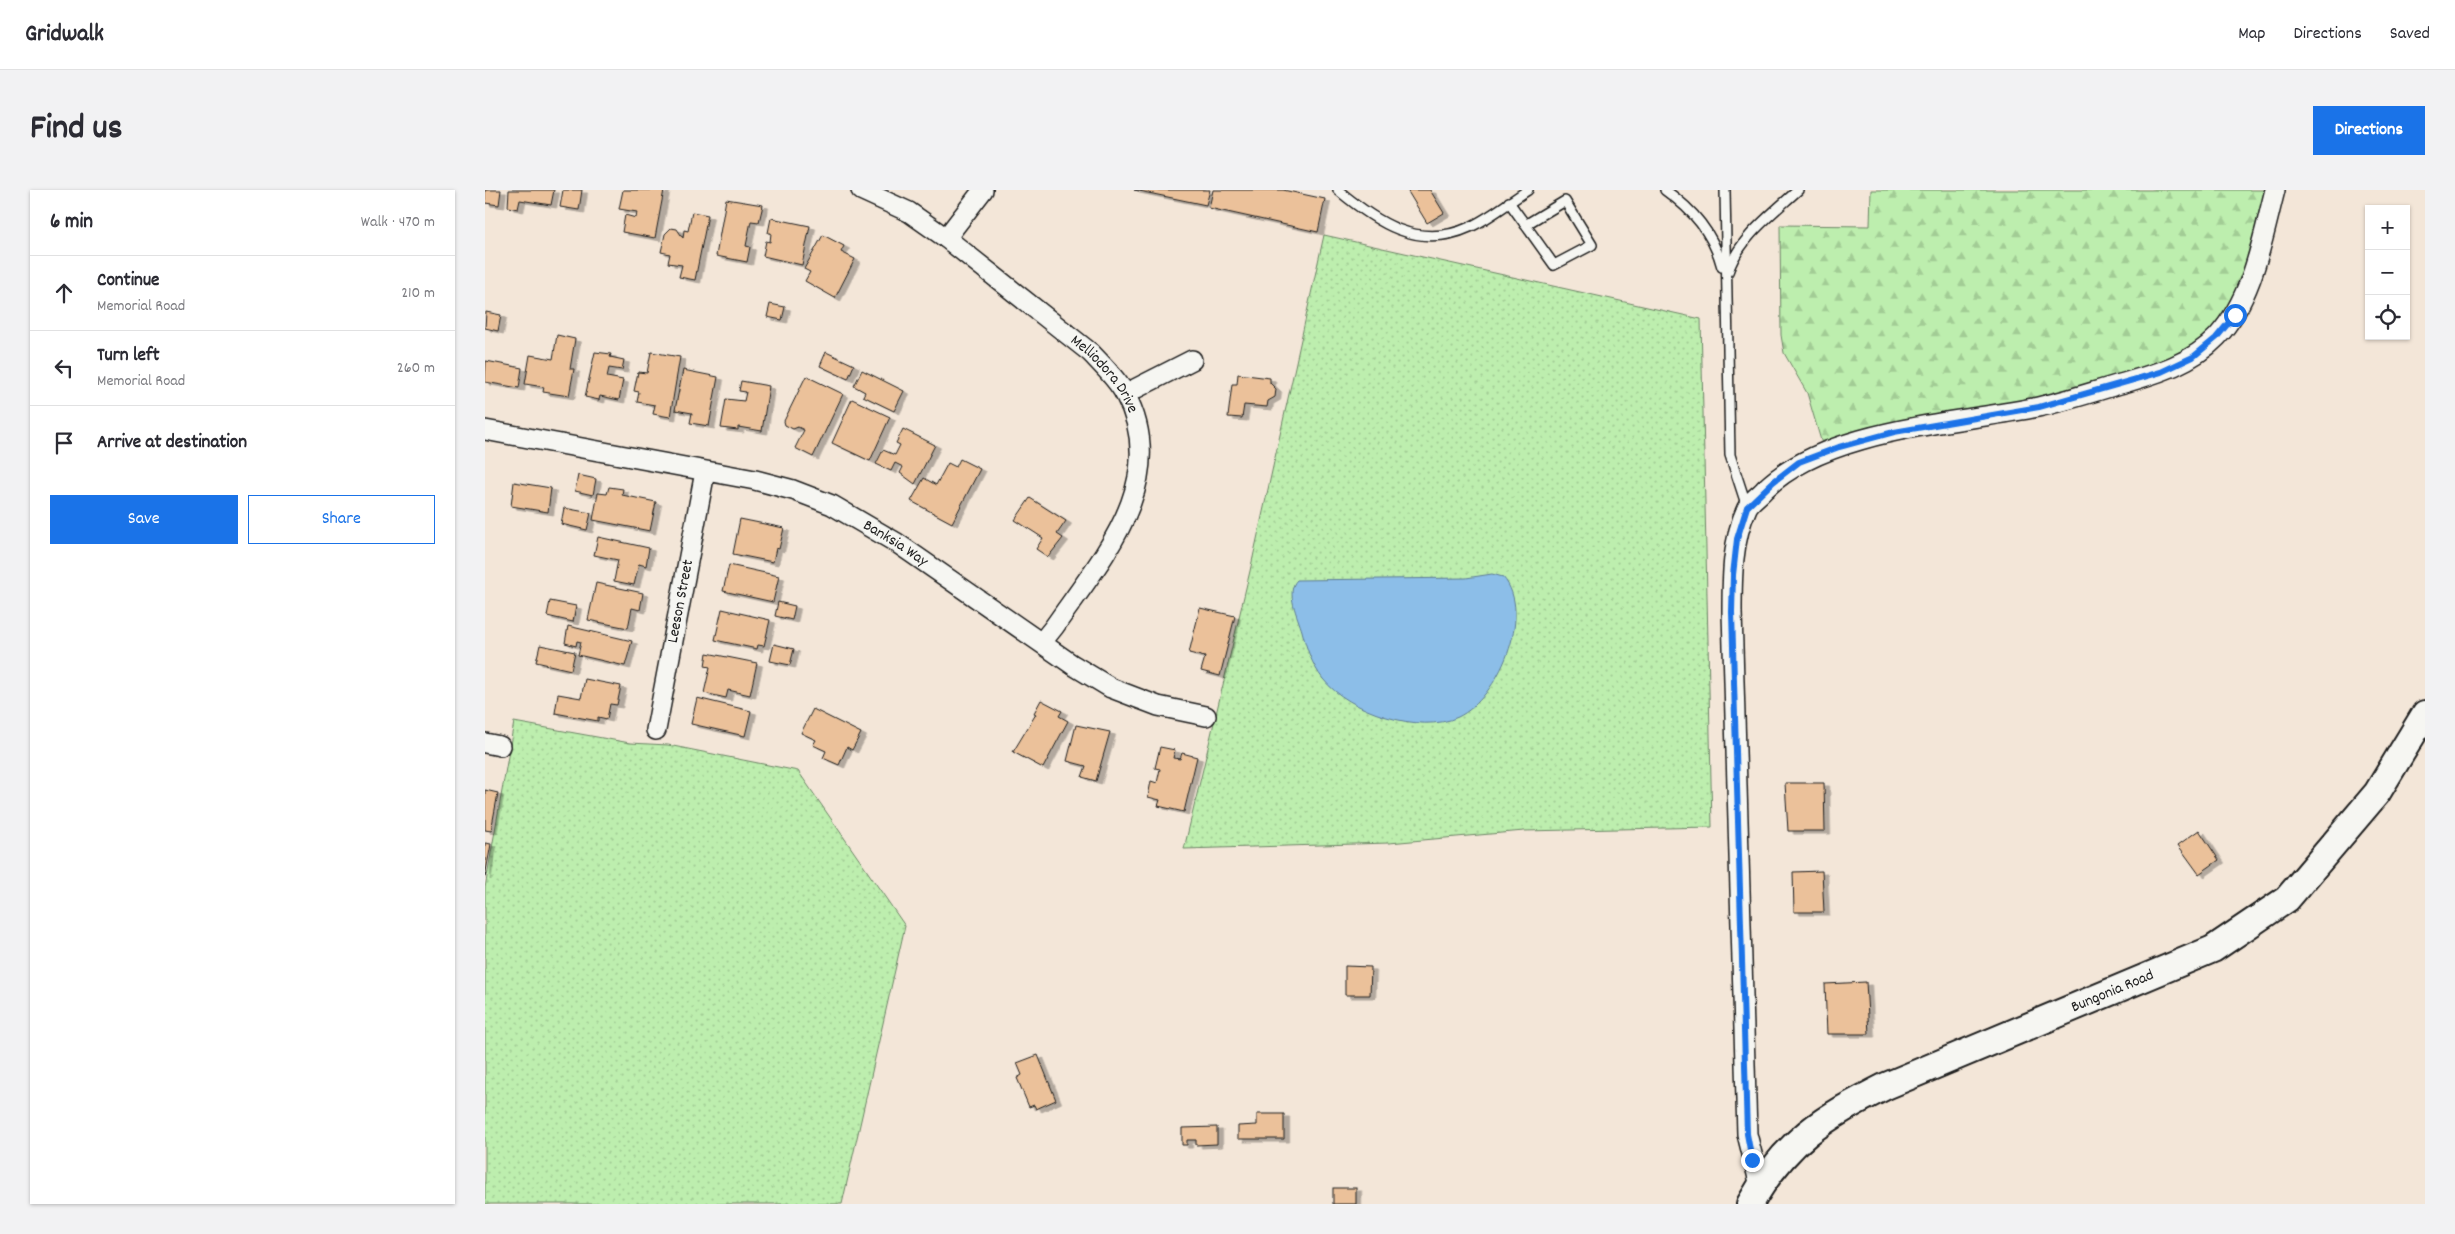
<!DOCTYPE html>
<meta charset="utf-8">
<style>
:root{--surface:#fff;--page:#f2f2f3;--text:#2b2b33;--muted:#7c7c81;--line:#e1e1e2;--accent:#1a73e8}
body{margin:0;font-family:Dekko,sans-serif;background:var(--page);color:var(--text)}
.controls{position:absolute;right:15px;top:15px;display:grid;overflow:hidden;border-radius:0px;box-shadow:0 1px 4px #0004}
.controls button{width:45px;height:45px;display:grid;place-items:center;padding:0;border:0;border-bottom:1px solid var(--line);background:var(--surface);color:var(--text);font:25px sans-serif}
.stop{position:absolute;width:15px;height:15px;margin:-11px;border:4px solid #1a73e8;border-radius:50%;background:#fff}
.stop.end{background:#1a73e8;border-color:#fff;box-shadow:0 1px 5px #0008}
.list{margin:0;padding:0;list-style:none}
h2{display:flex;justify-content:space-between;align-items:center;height:65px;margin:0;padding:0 20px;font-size:21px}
h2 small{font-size:16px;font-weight:400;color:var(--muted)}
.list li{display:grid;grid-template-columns:32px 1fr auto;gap:15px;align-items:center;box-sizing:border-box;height:75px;padding:0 20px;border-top:1px solid var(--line)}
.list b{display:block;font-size:19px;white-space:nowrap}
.list p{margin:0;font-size:16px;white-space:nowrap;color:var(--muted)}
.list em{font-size:16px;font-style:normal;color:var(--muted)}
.actions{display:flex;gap:10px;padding:15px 20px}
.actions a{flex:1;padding:11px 0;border:1px solid var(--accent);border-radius:0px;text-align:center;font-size:18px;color:var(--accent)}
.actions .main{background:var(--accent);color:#fff}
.icon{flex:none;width:28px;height:28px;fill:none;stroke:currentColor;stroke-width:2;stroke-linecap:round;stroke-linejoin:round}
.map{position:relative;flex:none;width:1940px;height:1014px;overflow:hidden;border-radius:0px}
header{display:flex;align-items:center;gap:30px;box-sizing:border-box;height:70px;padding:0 25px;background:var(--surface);border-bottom:1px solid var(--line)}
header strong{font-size:24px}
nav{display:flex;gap:28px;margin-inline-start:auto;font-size:18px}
.intro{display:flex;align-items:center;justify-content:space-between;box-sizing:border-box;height:120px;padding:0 30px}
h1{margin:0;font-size:35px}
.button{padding:12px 22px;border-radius:0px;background:var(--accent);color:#fff;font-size:18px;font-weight:700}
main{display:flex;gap:30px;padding:0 30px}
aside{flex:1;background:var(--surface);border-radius:0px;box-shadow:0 1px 4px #0004}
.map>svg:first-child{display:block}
.grass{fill:url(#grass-dots);stroke:#6c8565}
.forest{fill:url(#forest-firs);stroke:#6c8565}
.water{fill:#8cbee8;stroke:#5f7d96}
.building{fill:#ebc19a;stroke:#1c1c1c;filter:url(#shadow)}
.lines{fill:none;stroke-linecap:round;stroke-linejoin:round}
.lane-casing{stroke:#1c1c1c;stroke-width:12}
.street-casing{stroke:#1c1c1c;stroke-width:22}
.secondary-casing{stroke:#1c1c1c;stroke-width:30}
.lane{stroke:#f6f6f2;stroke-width:9}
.street{stroke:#f6f6f2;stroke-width:19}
.secondary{stroke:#f6f6f2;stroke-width:26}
.route{stroke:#1a73e8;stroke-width:6}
.labels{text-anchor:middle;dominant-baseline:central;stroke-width:5;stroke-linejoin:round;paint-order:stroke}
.street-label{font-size:16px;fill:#1c1c1c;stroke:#f6f6f2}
</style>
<header>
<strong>Gridwalk</strong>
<nav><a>Map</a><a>Directions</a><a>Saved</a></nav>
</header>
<div class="intro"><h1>Find us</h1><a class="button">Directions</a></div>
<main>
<aside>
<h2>6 min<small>Walk · 470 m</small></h2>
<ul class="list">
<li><svg class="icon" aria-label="ahead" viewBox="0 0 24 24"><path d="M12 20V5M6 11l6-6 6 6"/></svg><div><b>Continue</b><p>Memorial Road</p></div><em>210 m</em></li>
<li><svg class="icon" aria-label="left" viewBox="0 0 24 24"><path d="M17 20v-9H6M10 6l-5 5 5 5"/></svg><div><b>Turn left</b><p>Memorial Road</p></div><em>260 m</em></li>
<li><svg class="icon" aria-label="arrive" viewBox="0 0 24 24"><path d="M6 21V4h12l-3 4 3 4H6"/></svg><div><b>Arrive at destination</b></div></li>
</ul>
<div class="actions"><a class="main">Save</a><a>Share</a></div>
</aside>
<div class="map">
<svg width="1940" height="1014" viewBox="0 0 1940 1014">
<defs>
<pattern id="grass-dots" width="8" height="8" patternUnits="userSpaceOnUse" patternTransform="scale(1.25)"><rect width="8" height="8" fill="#bdeeae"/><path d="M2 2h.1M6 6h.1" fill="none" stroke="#a2cc95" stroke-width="1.8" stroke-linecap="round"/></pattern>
<pattern id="forest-firs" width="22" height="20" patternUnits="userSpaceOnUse" patternTransform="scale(1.25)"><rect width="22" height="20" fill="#bdeeae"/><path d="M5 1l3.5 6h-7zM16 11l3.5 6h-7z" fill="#a2cc95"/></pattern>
<filter id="shadow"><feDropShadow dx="5.5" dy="3" stdDeviation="0" flood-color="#0004"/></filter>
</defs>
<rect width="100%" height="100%" fill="#f3e6d8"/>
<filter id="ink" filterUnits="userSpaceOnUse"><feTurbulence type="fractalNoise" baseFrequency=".02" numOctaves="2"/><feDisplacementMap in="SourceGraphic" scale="10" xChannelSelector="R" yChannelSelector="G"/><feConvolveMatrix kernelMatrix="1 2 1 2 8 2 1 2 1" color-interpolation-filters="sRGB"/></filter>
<g filter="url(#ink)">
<g class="grass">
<path d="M839,45L1216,129L1227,637L1039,641L904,653L699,659L765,381Z"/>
<path d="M29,532L145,553L183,555L313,581L420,736L357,1014H0V698Z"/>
</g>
<path class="forest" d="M1386,0H1784L1762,81L1734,138L1688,170L1586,202L1337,254L1322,203L1299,163L1296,145L1295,35L1385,36Z"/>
<path class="water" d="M1007,384L1018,387C1050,424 1013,508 973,527C935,545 863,521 838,489C827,475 821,457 817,441C813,427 800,402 812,390L981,388Z"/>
<g class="building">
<path d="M0,0H16L14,15L0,13Z"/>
<path d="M24,0H69L66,15L35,10L33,19L23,17Z"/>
<path d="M78,0H97L94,20L75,17Z"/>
<path d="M138,0H179L170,48L137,42L140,25L151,28L152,22L134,19Z"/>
<path d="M649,0H725L721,15Z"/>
<path d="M728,0H798L840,9L833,42L724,18Z"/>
<path d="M922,0H945L959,23L942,33Z"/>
<path d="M241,9L278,15L274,32L266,31L261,56L265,57L262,72L231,66Z"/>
<path d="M207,22L223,25L210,90L194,87L197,75L183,73L185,64L176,62L180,44L186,38L192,39L198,48L199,40L203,41Z"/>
<path d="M286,28L325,36L317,75L278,66L281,51L285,52L286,43H283Z"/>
<path d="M338,45L359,56L356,62L370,69L350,108L320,91L325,82L319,79Z"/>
<path d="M285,114L300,117L297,130L282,127Z"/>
<path d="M1,122L16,125L13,141L0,138Z"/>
<path d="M72,145L90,149L85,179H89L84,206L58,202L59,197L40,194L45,165L68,169Z"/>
<path d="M110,162L126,164L125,167L139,170L137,180L124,178L122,187L138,190L134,210L115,206L114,210L100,207Z"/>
<path d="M166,162L195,167L185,227L168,224L170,215L152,212L154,202L149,201L153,182L162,183Z"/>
<path d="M341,162L369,175L363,189L335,176Z"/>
<path d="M1,171L37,178L34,198L0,192Z"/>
<path d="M198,180L233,187L224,236L205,233L207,223L190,220Z"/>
<path d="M377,180L419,201L409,221L378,206L380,202L369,196Z"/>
<path d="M753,184L785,188V193L791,199L790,207L783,211L782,217L759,215L757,228L743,227L747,194H752Z"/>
<path d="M321,186L358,204L328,267L310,258L319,240L313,237L308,239L300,235L299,231Z"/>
<path d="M256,191L284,196L277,241L253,237V240L236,238L241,209L259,211L261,202L254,201Z"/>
<path d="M367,209L405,227L385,271L347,253Z"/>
<path d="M418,239L450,255L430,294L415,283L418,277L410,273L406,281L391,274L398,260L410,265L415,255L411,253Z"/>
<path d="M475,269L495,279L467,333L426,311L439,288L451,295L463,273L471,277Z"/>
<path d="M93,285L111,289L108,305L90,301Z"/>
<path d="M29,292L66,298L63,322L26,316Z"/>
<path d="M124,297L138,299L137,305L171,312L165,341L108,330L113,303L122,304Z"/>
<path d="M545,308L581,331L572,344L578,348L563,367L551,359L558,348L530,330Z"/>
<path d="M79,318L106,323L102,340L76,334Z"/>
<path d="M255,329L299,338L294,359L291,358L288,372L248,364Z"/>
<path d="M113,347L164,358L161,376L154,374L149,395L129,391L133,370L109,365Z"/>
<path d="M244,375L294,386L288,412L238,401Z"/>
<path d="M111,393L158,403L155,420L147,418L143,438L103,430Z"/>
<path d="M65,411L91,416L88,432L62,426Z"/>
<path d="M293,412L310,416L307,430L290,426Z"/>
<path d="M715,418L750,426L735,486L716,481L720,467L704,463Z"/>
<path d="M237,419L285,430L279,456L273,455L272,459L230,450Z"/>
<path d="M83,436L147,451L140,476L93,465L96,452L92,451L91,456L80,453Z"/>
<path d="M289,454L309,459L305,475L285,471Z"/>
<path d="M55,455L90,462L86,480L51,472Z"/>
<path d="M222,463L272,473L265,505L243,500L241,508L219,503L225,477L220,476Z"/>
<path d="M100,489L136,496L132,515L125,514L122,529L113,527V531L70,523L73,504L96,508Z"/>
<path d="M212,508L266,521L260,546L206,534Z"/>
<path d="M556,510L577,521L574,526L583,531L558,578L528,562L551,524L549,523Z"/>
<path d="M328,519L376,543L367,560L362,557L354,575L338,568L341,561L328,555L331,550L316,543Z"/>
<path d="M591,535L625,542L611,591L597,587L601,576L582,571Z"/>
<path d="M675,557L690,560L688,568L695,569L697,563L712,567L699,622L673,616L675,610L663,607L666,591L672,593L675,579L670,578Z"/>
<path d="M1300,593H1339L1340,641H1303Z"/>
<path d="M0,600L13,603L6,641L0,640Z"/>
<path d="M1714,640L1734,670L1714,684L1693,655Z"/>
<path d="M0,653L6,654L0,687Z"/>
<path d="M1337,681L1339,722H1309L1308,682Z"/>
<path d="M860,776L886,777L885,805H860Z"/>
<path d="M1381,792L1384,844H1342L1340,794Z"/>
<path d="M553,865L571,910L551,919L549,915L544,917L532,888L537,885L532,873Z"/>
<path d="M772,924H799V949H753V936L772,935Z"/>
<path d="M732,937V954L711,955V950H702V955H697V938Z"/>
<rect x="848" y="998" width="23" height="16"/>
</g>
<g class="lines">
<defs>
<g id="lane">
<path d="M853,0C891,32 933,61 985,37C1005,28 1024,12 1043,0"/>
<path d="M1180,0C1208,20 1228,43 1237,77"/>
<path d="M1240,0L1245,265L1262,317"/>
<path d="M1024,12L1069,75L1107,55L1080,11L1040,35"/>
<path d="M1243,82C1254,48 1287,24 1313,0"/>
</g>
<g id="street">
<path id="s1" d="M376,0L424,22L461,48L606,163C618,176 632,189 640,204C687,291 616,369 569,437L557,452"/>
<path d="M461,48L498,0"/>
<path d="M640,204L707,170"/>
<path id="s2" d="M0,240L270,290L308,300L347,315L412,353L588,475L626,498L673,516L721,526"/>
<path id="s3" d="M171,540L220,282"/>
<path d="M0,553L15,556"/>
<path d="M1275,996L1262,944L1247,422C1247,388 1247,350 1262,318C1265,311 1275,305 1280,299C1343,238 1470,234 1553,217C1582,211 1610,201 1639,193C1673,183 1707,173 1732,147C1768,108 1777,50 1790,0"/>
</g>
<g id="secondary">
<path id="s4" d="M1265,1014C1301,950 1338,928 1401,896L1728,759L1802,709L1892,603L1940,524"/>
</g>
</defs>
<use href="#lane" class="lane-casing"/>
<use href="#street" class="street-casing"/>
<use href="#secondary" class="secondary-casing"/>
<use href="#lane" class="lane"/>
<use href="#street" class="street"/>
<use href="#secondary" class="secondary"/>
</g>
</g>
<g class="lines" filter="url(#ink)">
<path class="route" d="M1267,970L1262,944L1247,422L1248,385L1252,349L1262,317L1288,292L1314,272L1354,257L1409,242L1554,217L1676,182L1708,167L1731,148L1750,125"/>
</g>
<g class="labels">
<g class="street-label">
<text stroke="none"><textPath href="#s1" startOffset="308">Melliodora Drive</textPath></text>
<text stroke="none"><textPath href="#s2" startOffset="430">Banksia Way</textPath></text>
<text stroke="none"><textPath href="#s3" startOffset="131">Leeson Street</textPath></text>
<text stroke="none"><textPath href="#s4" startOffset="429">Bungonia Road</textPath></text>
</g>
</g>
</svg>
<div class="controls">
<button>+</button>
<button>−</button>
<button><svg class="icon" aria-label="locate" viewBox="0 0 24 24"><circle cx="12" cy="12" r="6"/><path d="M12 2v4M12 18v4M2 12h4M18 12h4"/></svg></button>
</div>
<div class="stop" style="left:1750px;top:125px"></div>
<div class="stop end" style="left:1267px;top:970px"></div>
</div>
</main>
